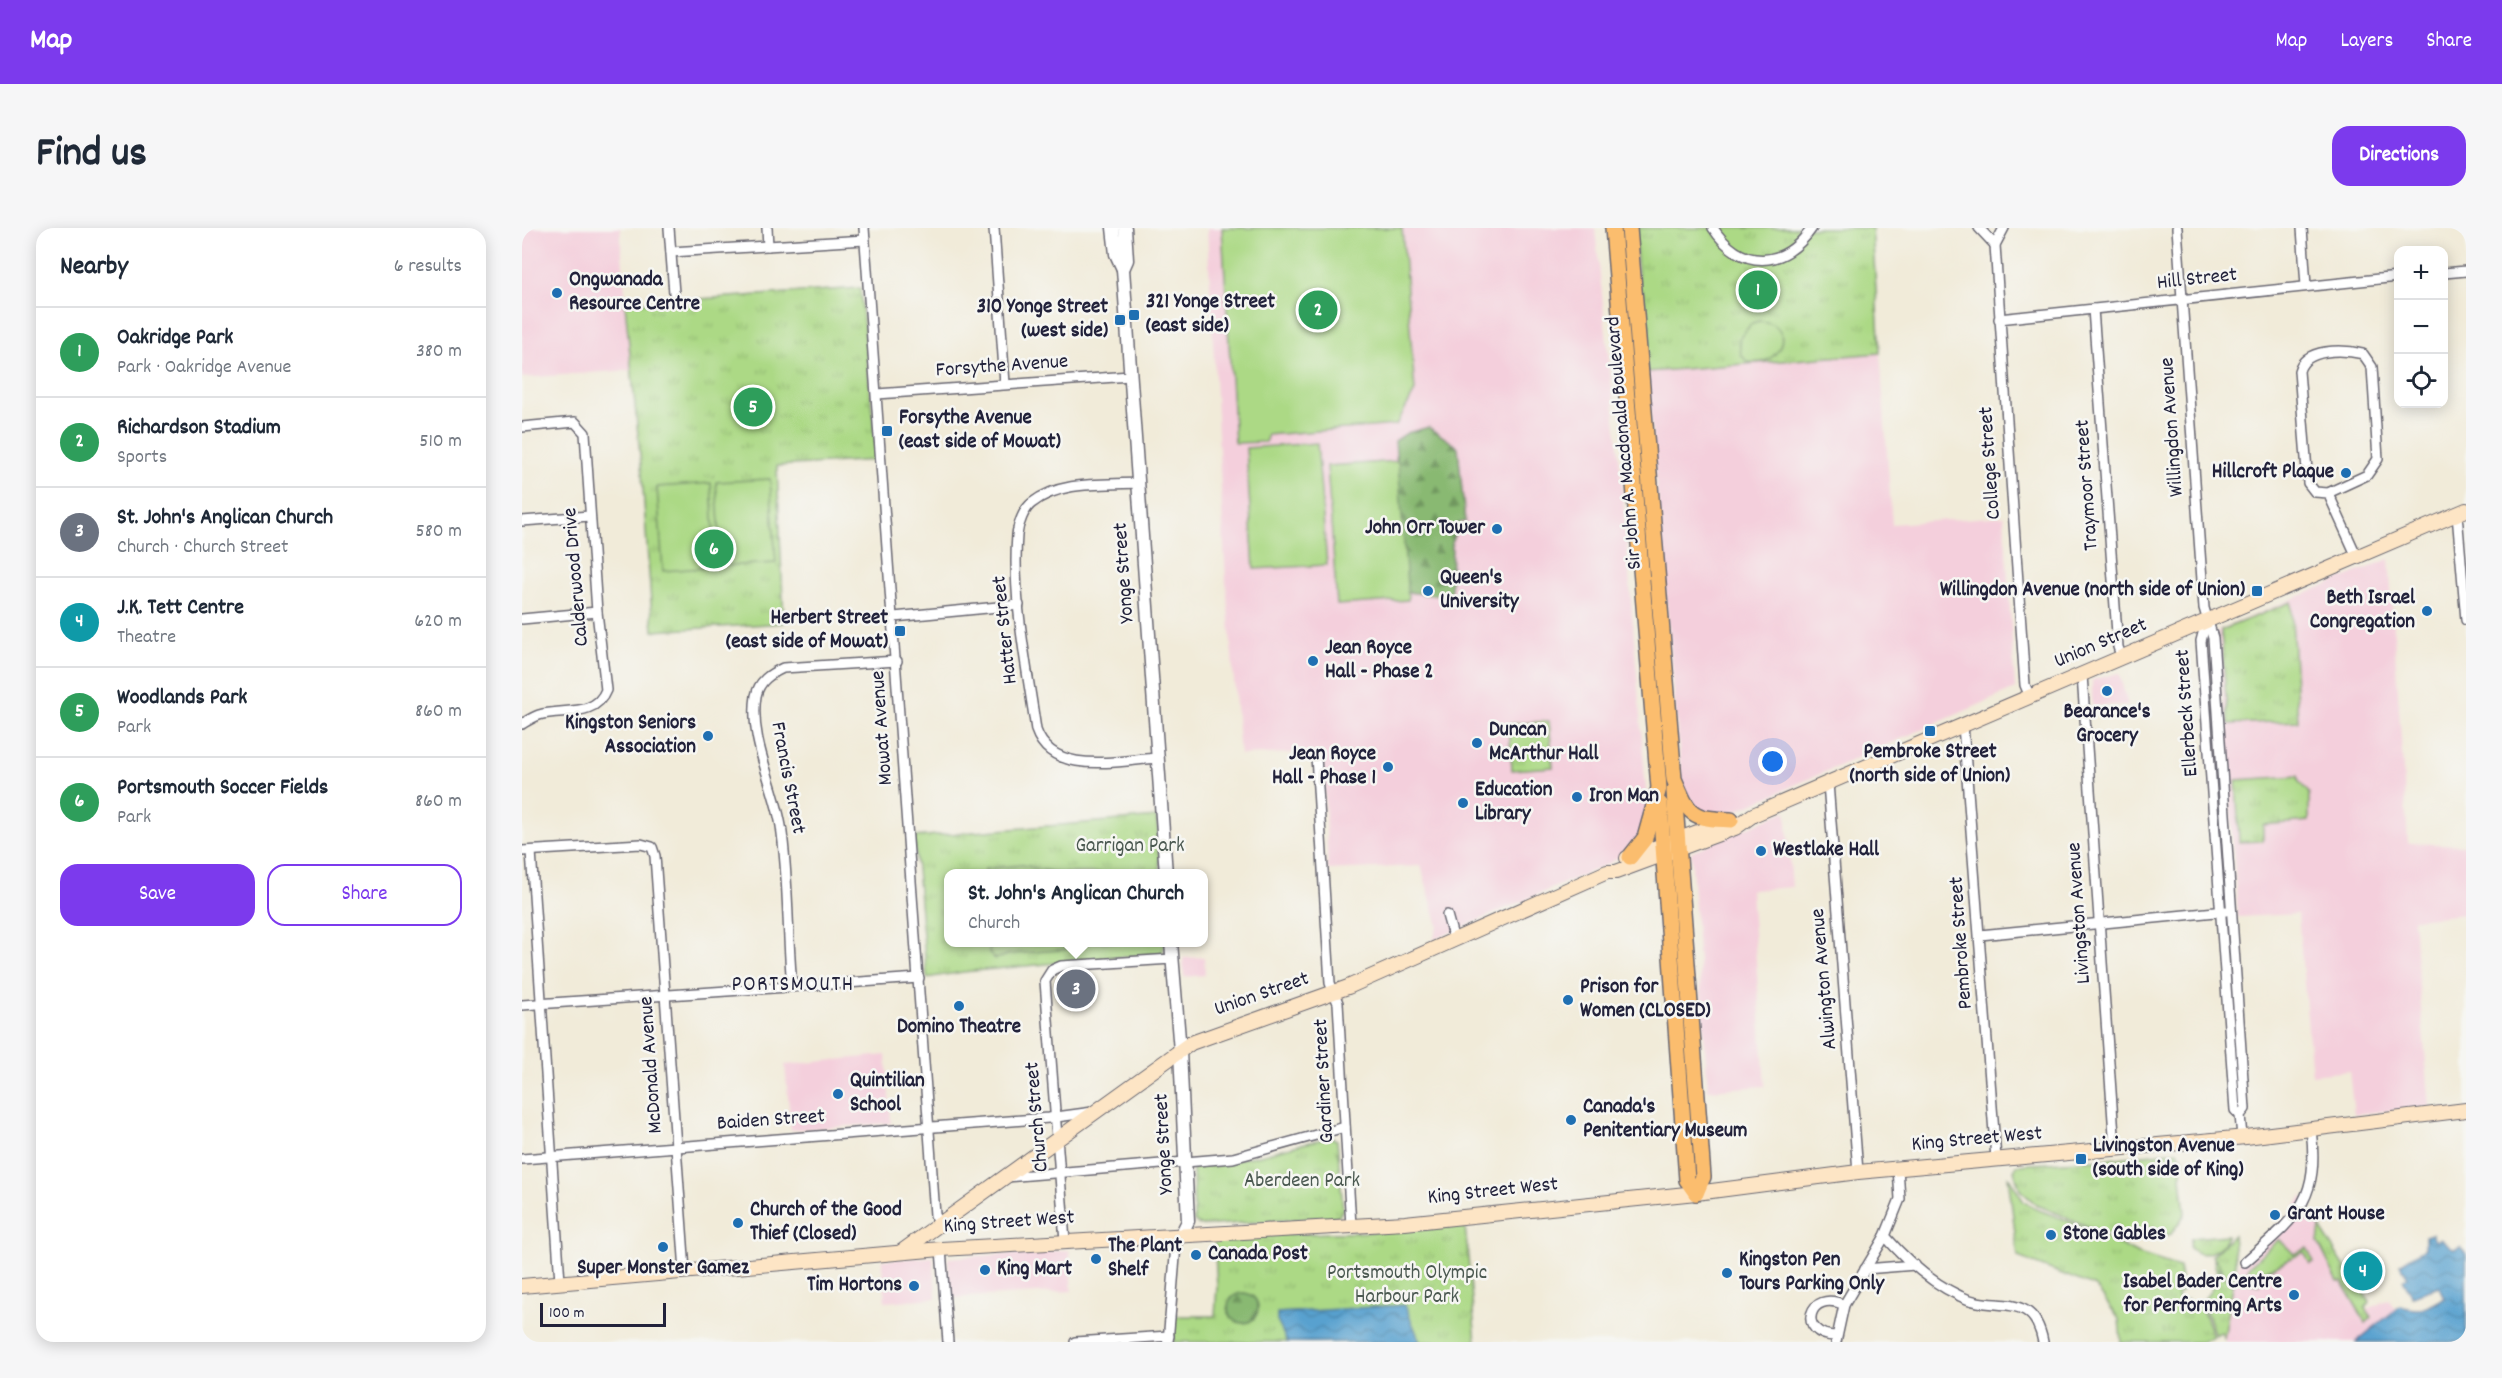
<!DOCTYPE html>
<meta charset="utf-8">
<style>
:root{--surface:#fff;--page:#f6f6f7;--text:#1f2937;--muted:#747a83;--line:#e0e1e3;--accent:#7c3aed}
body{margin:0;font-family:Dekko,sans-serif;background:var(--page);color:var(--text)}
.controls{position:absolute;right:18px;top:18px;display:grid;overflow:hidden;border-radius:12px;box-shadow:0 3px 15px #0003}
.controls button{width:54px;height:54px;display:grid;place-items:center;padding:0;border:0;border-bottom:2px solid var(--line);background:var(--surface);color:var(--text);font:30px sans-serif}
.scale{position:absolute;left:18px;bottom:15px;width:126px;box-sizing:border-box;padding-left:6px;border:3px solid #22223b;border-top:0;font-size:16px;line-height:21px;white-space:nowrap;color:#22223b;-webkit-text-stroke:4px #f6f6f2;paint-order:stroke}
.you{position:absolute;left:1251px;top:534px;width:21px;height:21px;margin:-15px;border:4px solid #fff;border-radius:50%;background:#1a73e8;box-shadow:0 0 0 9px #1a73e833}
.badge{display:grid;place-items:center;width:39px;height:39px;border-radius:50%;background:var(--accent);color:#fff;font-size:20px;font-weight:700}
.pin{position:absolute;translate:-50% -50%;border:3px solid #fff;box-shadow:0 2px 6px #0006}
.popup{position:absolute;left:422px;top:641px;width:264px;height:78px;box-sizing:border-box;display:grid;place-content:center;border-radius:12px;background:var(--surface);filter:drop-shadow(0 2px 4px #0005);font-size:20px;white-space:nowrap;color:var(--muted)}
.popup b{font-size:22px;color:var(--text)}
.popup::after{content:'';position:absolute;left:50%;top:100%;margin-left:-12px;border:12px solid transparent;border-top-color:var(--surface)}
.list{margin:0;padding:0;list-style:none}
h2{display:flex;justify-content:space-between;align-items:center;height:78px;margin:0;padding:0 24px;font-size:26px}
h2 small{font-size:20px;font-weight:400;color:var(--muted)}
.list li{display:grid;grid-template-columns:39px 1fr auto;gap:18px;align-items:center;box-sizing:border-box;height:90px;padding:0 24px;border-top:2px solid var(--line)}
.list b{display:block;font-size:22px;white-space:nowrap}
.list p{margin:0;font-size:20px;white-space:nowrap;color:var(--muted)}
.list em{font-size:20px;font-style:normal;color:var(--muted)}
.actions{display:flex;gap:12px;padding:18px 24px}
.actions a{flex:1;padding:14px 0;border:2px solid var(--accent);border-radius:18px;text-align:center;font-size:21px;color:var(--accent)}
.actions .main{background:var(--accent);color:#fff}
.icon{flex:none;width:33px;height:33px;fill:none;stroke:currentColor;stroke-width:2;stroke-linecap:round;stroke-linejoin:round}
.map{position:relative;flex:none;width:1944px;height:1114px;overflow:hidden;border-radius:18px}
header{display:flex;align-items:center;gap:36px;box-sizing:border-box;height:84px;padding:0 30px;background:var(--accent);color:#fff}
header strong{font-size:28px}
nav{display:flex;gap:33px;margin-inline-start:auto;font-size:21px}
.intro{display:flex;align-items:center;justify-content:space-between;box-sizing:border-box;height:144px;padding:0 36px}
h1{margin:0;font-size:42px}
.button{padding:15px 27px;border-radius:18px;background:var(--accent);color:#fff;font-size:21px;font-weight:700}
main{display:flex;gap:36px;padding:0 36px}
aside{flex:1;background:var(--surface);border-radius:18px;box-shadow:0 3px 15px #0003}
.map>svg:first-child{display:block}
.built{fill:#f4cfdc}
.grass{fill:url(#grass-tufts);stroke:#677e60;stroke-width:1.5}
.forest{fill:url(#forest-firs);stroke:#566e56;stroke-width:1.5}
.pitch{fill:#acd985;stroke:#677e60;stroke-width:1.5}
.water{fill:url(#water-waves);stroke:#3d6285;stroke-width:1.5}
.lines{fill:none;stroke-linecap:round;stroke-linejoin:round}
.minor-casing{stroke:#6a6872;stroke-width:12}
.tertiary-casing{stroke:#6a6872;stroke-width:15}
.secondary-casing{stroke:#6a6872;stroke-width:16}
.primary-casing{stroke:#6a6872;stroke-width:18}
.minor{stroke:#fff;stroke-width:9}
.tertiary{stroke:#fff;stroke-width:12}
.secondary{stroke:#fde5c5;stroke-width:14}
.primary{stroke:#fbbd6e;stroke-width:15}
.poi-dot{fill:#1f6fb2;stroke:#f6f6f2;stroke-width:2}
.labels{text-anchor:middle;dominant-baseline:central;stroke-width:5;stroke-linejoin:round;paint-order:stroke}
.street-label{font-size:21px;fill:#22223b;stroke:#f6f6f2}
.poi-label{font-size:21px;font-weight:bold;fill:#22223b;stroke:#f6f6f2;text-anchor:start}
.park-label{font-size:21px;fill:#4b5951;stroke:#f6f6f2}
.neighbourhood-label{font-size:22px;letter-spacing:1.5px;fill:#22223b;stroke:#f6f6f2}
</style>
<header>
<strong>Map</strong>
<nav><a>Map</a><a>Layers</a><a>Share</a></nav>
</header>
<div class="intro"><h1>Find us</h1><a class="button">Directions</a></div>
<main>
<aside>
<h2>Nearby<small>6 results</small></h2>
<ul class="list">
<li><span class="badge" style="background:#2e9e5b">1</span><div><b>Oakridge Park</b><p>Park · Oakridge Avenue</p></div><em>380 m</em></li>
<li><span class="badge" style="background:#2e9e5b">2</span><div><b>Richardson Stadium</b><p>Sports</p></div><em>510 m</em></li>
<li><span class="badge" style="background:#6b7280">3</span><div><b>St. John's Anglican Church</b><p>Church · Church Street</p></div><em>580 m</em></li>
<li><span class="badge" style="background:#0f9aa8">4</span><div><b>J.K. Tett Centre</b><p>Theatre</p></div><em>620 m</em></li>
<li><span class="badge" style="background:#2e9e5b">5</span><div><b>Woodlands Park</b><p>Park</p></div><em>860 m</em></li>
<li><span class="badge" style="background:#2e9e5b">6</span><div><b>Portsmouth Soccer Fields</b><p>Park</p></div><em>860 m</em></li>
</ul>
<div class="actions"><a class="main">Save</a><a>Share</a></div>
</aside>
<div class="map">
<svg width="1944" height="1114" viewBox="0 0 1944 1114">
<defs>
<pattern id="grass-tufts" width="24" height="20" patternUnits="userSpaceOnUse" patternTransform="scale(1.5)"><rect width="24" height="20" fill="#acd985"/><path d="M3 7l-1-3M5 7V3M7 7l1-3M15 17l-1-3M17 17v-4M19 17l1-3" fill="none" stroke="#94ba74"/></pattern>
<pattern id="forest-firs" width="22" height="20" patternUnits="userSpaceOnUse" patternTransform="scale(1.5)"><rect width="22" height="20" fill="#89b972"/><path d="M5 1l3.5 6h-7zM16 11l3.5 6h-7z" fill="#70965f"/></pattern>
<pattern id="water-waves" width="16" height="10" patternUnits="userSpaceOnUse" patternTransform="scale(1.5)"><rect width="16" height="10" fill="#58a1cf"/><path d="M0 5q4-4 8 0t8 0" fill="none" stroke="#4883a9"/></pattern>
</defs>
<rect width="100%" height="100%" fill="#f6f6f2"/>
<filter id="ink" filterUnits="userSpaceOnUse"><feTurbulence type="fractalNoise" baseFrequency=".0167" numOctaves="2"/><feDisplacementMap in="SourceGraphic" scale="12" xChannelSelector="R" yChannelSelector="G"/><feConvolveMatrix kernelMatrix="1 2 1 2 8 2 1 2 1" color-interpolation-filters="sRGB"/></filter>
<filter id="wash" filterUnits="userSpaceOnUse"><feTurbulence type="fractalNoise" baseFrequency=".008" numOctaves="4" result="noise"/><feDisplacementMap in="SourceGraphic" scale="24" xChannelSelector="R" yChannelSelector="G"/><feGaussianBlur stdDeviation="1.35" result="paint"/><feColorMatrix in="noise" values="0 0 0 0 0 0 0 0 0 0 0 0 0 0 0 0 0 1.4 0 .05"/><feComposite in="paint" operator="in"/></filter>
<g filter="url(#wash)">
<rect width="100%" height="100%" fill="#f1ebd9"/>
<g class="built">
<path d="M0,0H98L109,142L0,150Z"/>
<path d="M685,0H1073L1100,257L1125,576L1123,601L1105,624L1086,636L911,712L916,698L899,638L806,642L801,524L718,527L704,355Z"/>
<path d="M1358,125L1370,296L1482,288L1493,461L1202,588L1178,586L1160,557L1125,144Z"/>
<path d="M1867,331L1886,615L1944,617V686L1891,691L1908,879L1832,886L1827,843L1790,847L1776,686L1716,689L1696,402Z"/>
<path d="M1597,445L1606,477L1570,478V452Z"/>
<path d="M1264,583L1270,659L1229,662L1243,858L1186,862L1169,624Z"/>
<path d="M682,729L683,747L662,749L661,730Z"/>
<path d="M364,827L369,895L269,902L263,837Z"/>
<path d="M1780,968L1842,1083L1867,1071L1873,1081L1834,1114H1703L1701,1103L1717,1034L1766,989Z"/>
<path d="M547,1022L550,1063L429,1070L426,1030Z"/>
<path d="M411,1029L414,1070L363,1074L360,1032Z"/>
</g>
<g class="grass">
<path d="M1112,0H1350L1358,125L1125,144Z"/>
<path d="M338,60L355,232L255,238L262,395L131,403L120,247L103,76Z"/>
<path d="M1769,374L1776,493L1706,496L1699,402Z"/>
<path d="M1027,493L1031,539L990,542L987,496Z"/>
<path d="M1776,548L1777,554L1787,565V593L1741,597V613L1717,614L1714,552Z"/>
<path d="M635,589L638,645L426,646V714H642L641,725L441,744L405,750L392,609Z"/>
<path d="M808,909L815,912L821,981L817,988L679,998L672,993L671,939L734,928Z"/>
<path d="M1656,923L1662,933L1659,949L1663,986L1649,1006L1630,1011L1601,1013L1515,977L1498,962L1492,942L1495,937L1588,931Z"/>
<path d="M1486,948L1502,974L1517,982L1567,1001L1614,1025L1657,1039L1661,1062L1655,1067L1656,1071L1665,1072L1658,1077L1678,1076L1691,1108L1679,1114H1599L1597,1091L1574,1059L1496,1029Z"/>
<path d="M1794,993L1838,1063L1841,1062L1847,1074L1843,1079L1850,1089L1844,1095L1820,1054H1816L1796,1014L1798,1000Z"/>
<path d="M943,998L954,1114H651L653,1088H693L695,1058L692,1008L853,1004Z"/>
<path d="M1705,1007C1701,1023 1680,1032 1668,1020L1669,1010Z"/>
<path d="M1711,1007L1714,1042L1712,1056C1701,1048 1699,1037 1690,1028Z"/>
<path d="M1757,1011L1772,1026L1785,1020L1792,1034L1788,1036L1782,1024L1733,1048L1737,1057L1723,1054L1727,1038Z"/>
<path d="M1692,1032L1697,1035L1698,1045L1711,1058L1702,1110L1699,1104L1693,1107L1680,1074L1690,1061L1691,1051L1696,1050Z"/>
</g>
<g class="forest">
<path d="M907,199L936,219L943,294H937L930,313L929,369L885,364L873,213L885,205Z"/>
<circle cx="721" cy="1080" r="15"/>
</g>
<g class="pitch">
<path d="M700,0H880L893,163L874,197L745,207L744,214L713,215Z"/>
<path d="M1237,93C1275,94 1261,140 1226,134L1219,127L1217,111L1230,95Z"/>
<path d="M795,215L805,337L732,341L724,220Z"/>
<path d="M876,233L886,372L815,377L805,238Z"/>
<path d="M248,251L254,335L200,338L194,254Z"/>
<path d="M189,255L194,339L141,343L135,259Z"/>
<path d="M500,637L535,645H463V641Z"/>
<path d="M470,715L560,714V720L488,726L473,731L467,724Z"/>
</g>
<g class="water">
<path d="M1910,1006L1913,1013L1918,1011L1932,1022L1939,1019L1944,1027V1114H1834L1878,1078C1898,1084 1904,1081 1922,1070L1917,1059L1890,1068L1881,1052L1886,1049L1878,1036L1903,1020V1008Z"/>
<path d="M883,1077L898,1114H765L755,1093V1085Z"/>
</g>
</g>
<g filter="url(#ink)">
<g class="lines">
<defs>
<g id="minor">
<path d="M147,0L152,65"/>
<path d="M245,0L246,18"/>
<path d="M342,0L413,987L418,996"/>
<path d="M472,0L483,156"/>
<path d="M1191,0C1219,43 1262,41 1290,0"/>
<path d="M1457,0L1473,17"/>
<path d="M1482,0L1473,17L1503,457L1508,469"/>
<path d="M1655,0L1682,380L1691,410L1723,881L1718,887L1720,909"/>
<path d="M1780,0L1784,58"/>
<path d="M149,24L343,12"/>
<path d="M1922,45L1944,43"/>
<path d="M1571,81L1596,419L1600,430"/>
<path d="M1477,91L1876,49"/>
<path d="M355,166L608,148"/>
<path d="M0,199L53,194L63,205L75,384L84,462C73,490 41,480 17,487C11,489 5,493 0,496"/>
<path d="M616,255C581,257 539,252 510,275C502,281 496,296 495,307C490,371 505,438 514,502C530,549 597,532 636,530"/>
<path d="M1806,265L1845,247L1856,231L1850,139L1841,126C1821,121 1783,120 1777,143L1786,255L1793,264L1806,265L1835,329"/>
<path d="M1935,286L1944,392"/>
<path d="M0,293L68,288"/>
<path d="M372,389L497,377"/>
<path d="M0,391L75,384"/>
<path d="M1684,394L1679,413L1713,882L1718,887"/>
<path d="M1560,447L1593,921"/>
<path d="M1441,497L1474,931"/>
<path d="M794,528L808,755L816,775L829,998"/>
<path d="M1306,555L1336,944"/>
<path d="M0,623L119,616L130,619L133,628L163,1043"/>
<path d="M9,623L38,1054"/>
<path d="M925,687L932,712"/>
<path d="M1458,707L1704,683"/>
<path d="M270,758C265,705 267,651 259,598C252,556 227,511 234,468C237,453 248,446 261,440L375,433"/>
<path d="M0,777L397,750"/>
<path d="M0,931L527,890L571,884"/>
<path d="M484,949L711,930L823,899"/>
<path d="M1363,1008L1378,971L1376,940"/>
<path d="M543,1013L523,753L530,742L539,738L650,731"/>
<path d="M419,1021L426,1114"/>
<path d="M1723,1034C1774,989 1798,974 1789,901"/>
<path d="M1343,1041L1393,1037"/>
<path d="M1314,1108C1273,1107 1287,1060 1322,1077"/>
<path d="M553,1114L647,1108"/>
<path d="M646,1114L654,1017L660,1005"/>
<path d="M1314,1114L1322,1077L1363,1008C1383,1031 1410,1055 1438,1068C1472,1086 1511,1060 1521,1114"/>
</g>
<g id="tertiary">
<path d="M591,0L594,26L601,41"/>
<path d="M603,0L605,32L601,41L644,646"/>
<path d="M649,714L658,823L666,993L660,1005"/>
</g>
<g id="secondary">
<path d="M1105,630L1200,595"/>
<path d="M379,1024L669,815L826,759L1085,644H1094L1213,600L1231,587L1944,282"/>
<path d="M0,1058L419,1021L883,995L1174,965L1336,944L1724,909L1944,882"/>
</g>
<g id="primary">
<path d="M1091,0L1137,560L1123,610L1108,629"/>
<path d="M1107,0L1152,551C1167,587 1169,591 1209,592"/>
<path d="M1152,563L1181,949L1174,965"/>
<path d="M1138,576L1165,952L1174,965"/>
</g>
</defs>
<use href="#minor" class="minor-casing"/>
<use href="#tertiary" class="tertiary-casing"/>
<use href="#secondary" class="secondary-casing"/>
<use href="#primary" class="primary-casing"/>
<use href="#minor" class="minor"/>
<use href="#tertiary" class="tertiary"/>
<use href="#secondary" class="secondary"/>
<use href="#primary" class="primary"/>
</g>
</g>
<g class="poi-dot">
<circle cx="35" cy="65" r="6"/>
<rect x="606" y="81" width="12" height="12" rx="3"/>
<rect x="592" y="86" width="12" height="12" rx="3"/>
<rect x="359" y="197" width="12" height="12" rx="3"/>
<circle cx="1824" cy="245" r="6"/>
<circle cx="975" cy="301" r="6"/>
<circle cx="906" cy="363" r="6"/>
<rect x="1729" y="357" width="12" height="12" rx="3"/>
<circle cx="1905" cy="383" r="6"/>
<rect x="372" y="397" width="12" height="12" rx="3"/>
<circle cx="791" cy="433" r="6"/>
<circle cx="1585" cy="463" r="6"/>
<rect x="1402" y="497" width="12" height="12" rx="3"/>
<circle cx="186" cy="508" r="6"/>
<circle cx="955" cy="515" r="6"/>
<circle cx="866" cy="539" r="6"/>
<circle cx="1055" cy="569" r="6"/>
<circle cx="941" cy="575" r="6"/>
<circle cx="1239" cy="623" r="6"/>
<circle cx="1046" cy="772" r="6"/>
<circle cx="437" cy="778" r="6"/>
<circle cx="316" cy="866" r="6"/>
<circle cx="1049" cy="892" r="6"/>
<rect x="1553" y="925" width="12" height="12" rx="3"/>
<circle cx="1753" cy="987" r="6"/>
<circle cx="216" cy="995" r="6"/>
<circle cx="1529" cy="1007" r="6"/>
<circle cx="141" cy="1019" r="6"/>
<circle cx="674" cy="1027" r="6"/>
<circle cx="574" cy="1031" r="6"/>
<circle cx="463" cy="1042" r="6"/>
<circle cx="1205" cy="1045" r="6"/>
<circle cx="392" cy="1058" r="6"/>
<circle cx="1772" cy="1067" r="6"/>
</g>
<g class="labels">
<g class="street-label">
<text transform="translate(1675 52) rotate(-6)">Hill Street</text>
<text transform="translate(480 139) rotate(-4)">Forsythe Avenue</text>
<text transform="translate(1651 199) rotate(-94)">Willingdon Avenue</text>
<text transform="translate(1103 215) rotate(-95)">Sir John A. Macdonald Boulevard</text>
<text transform="translate(1469 235) rotate(-94)">College Street</text>
<text transform="translate(1566 257) rotate(-94)">Traymoor Street</text>
<text transform="translate(603 345) rotate(-94)">Yonge Street</text>
<text transform="translate(55 349) rotate(-95)">Calderwood Drive</text>
<text transform="translate(484 402) rotate(-96)">Hatter Street</text>
<text transform="translate(1579 416) rotate(-23)">Union Street</text>
<text transform="translate(1666 485) rotate(-94)">Ellerbeck Street</text>
<text transform="translate(361 500) rotate(-94)">Mowat Avenue</text>
<text transform="translate(265 550) rotate(79)">Francis Street</text>
<text transform="translate(1558 685) rotate(-94)">Livingston Avenue</text>
<text transform="translate(1440 715) rotate(-94)">Pembroke Street</text>
<text transform="translate(1303 751) rotate(-95)">Alwington Avenue</text>
<text transform="translate(740 767) rotate(-19)">Union Street</text>
<text transform="translate(130 837) rotate(-94)">McDonald Avenue</text>
<text transform="translate(803 853) rotate(-93)">Gardiner Street</text>
<text transform="translate(516 889) rotate(-95)">Church Street</text>
<text transform="translate(249 893) rotate(-4)">Baiden Street</text>
<text transform="translate(1455 912) rotate(-5)">King Street West</text>
<text transform="translate(643 916) rotate(-93)">Yonge Street</text>
<text transform="translate(971 964) rotate(-6)">King Street West</text>
<text transform="translate(487 995) rotate(-4)">King Street West</text>
</g>
<g class="poi-label">
<text x="47" y="53">Ongwanada<tspan x="47" dy="24">Resource Centre</tspan></text>
<text x="624" y="75">321 Yonge Street<tspan x="624" dy="24">(east side)</tspan></text>
<text x="586" y="80" text-anchor="end">310 Yonge Street<tspan x="586" dy="24">(west side)</tspan></text>
<text x="377" y="191">Forsythe Avenue<tspan x="377" dy="24">(east side of Mowat)</tspan></text>
<text x="1812" y="245" text-anchor="end">Hillcroft Plaque</text>
<text x="963" y="301" text-anchor="end">John Orr Tower</text>
<text x="918" y="351">Queen's<tspan x="918" dy="24">University</tspan></text>
<text x="1723" y="363" text-anchor="end">Willingdon Avenue (north side of Union)</text>
<text x="1893" y="371" text-anchor="end">Beth Israel<tspan x="1893" dy="24">Congregation</tspan></text>
<text x="366" y="391" text-anchor="end">Herbert Street<tspan x="366" dy="24">(east side of Mowat)</tspan></text>
<text x="803" y="421">Jean Royce<tspan x="803" dy="24">Hall - Phase 2</tspan></text>
<text x="1585" y="485" text-anchor="middle">Bearance's<tspan x="1585" dy="24">Grocery</tspan></text>
<text x="174" y="496" text-anchor="end">Kingston Seniors<tspan x="174" dy="24">Association</tspan></text>
<text x="967" y="503">Duncan<tspan x="967" dy="24">McArthur Hall</tspan></text>
<text x="1408" y="525" text-anchor="middle">Pembroke Street<tspan x="1408" dy="24">(north side of Union)</tspan></text>
<text x="854" y="527" text-anchor="end">Jean Royce<tspan x="854" dy="24">Hall - Phase 1</tspan></text>
<text x="953" y="563">Education<tspan x="953" dy="24">Library</tspan></text>
<text x="1067" y="569">Iron Man</text>
<text x="1251" y="623">Westlake Hall</text>
<text x="1058" y="760">Prison for<tspan x="1058" dy="24">Women (CLOSED)</tspan></text>
<text x="437" y="800" text-anchor="middle">Domino Theatre</text>
<text x="328" y="854">Quintilian<tspan x="328" dy="24">School</tspan></text>
<text x="1061" y="880">Canada's<tspan x="1061" dy="24">Penitentiary Museum</tspan></text>
<text x="1571" y="919">Livingston Avenue<tspan x="1571" dy="24">(south side of King)</tspan></text>
<text x="228" y="983">Church of the Good<tspan x="228" dy="24">Thief (Closed)</tspan></text>
<text x="1765" y="987">Grant House</text>
<text x="1541" y="1007">Stone Gables</text>
<text x="586" y="1019">The Plant<tspan x="586" dy="24">Shelf</tspan></text>
<text x="686" y="1027">Canada Post</text>
<text x="1217" y="1033">Kingston Pen<tspan x="1217" dy="24">Tours Parking Only</tspan></text>
<text x="141" y="1041" text-anchor="middle">Super Monster Gamez</text>
<text x="475" y="1042">King Mart</text>
<text x="1760" y="1055" text-anchor="end">Isabel Bader Centre<tspan x="1760" dy="24">for Performing Arts</tspan></text>
<text x="380" y="1058" text-anchor="end">Tim Hortons</text>
</g>
<g class="park-label">
<text x="608" y="619">Garrigan Park</text>
<text x="780" y="954">Aberdeen Park</text>
<text x="885" y="1046">Portsmouth Olympic<tspan x="885" dy="24">Harbour Park</tspan></text>
</g>
<g class="neighbourhood-label">
<text x="271" y="757">PORTSMOUTH</text>
</g>
</g>
</svg>
<div class="controls">
<button>+</button>
<button>−</button>
<button><svg class="icon" aria-label="locate" viewBox="0 0 24 24"><circle cx="12" cy="12" r="6"/><path d="M12 2v4M12 18v4M2 12h4M18 12h4"/></svg></button>
</div>
<div class="scale">100 m</div>
<div class="you"></div>
<div class="pin badge" style="left:1236px;top:62px;background:#2e9e5b">1</div>
<div class="pin badge" style="left:796px;top:82px;background:#2e9e5b">2</div>
<div class="pin badge" style="left:554px;top:761px;background:#6b7280">3</div>
<div class="popup"><b>St. John's Anglican Church</b>Church</div>
<div class="pin badge" style="left:1841px;top:1043px;background:#0f9aa8">4</div>
<div class="pin badge" style="left:231px;top:179px;background:#2e9e5b">5</div>
<div class="pin badge" style="left:192px;top:321px;background:#2e9e5b">6</div>
</div>
</main>
